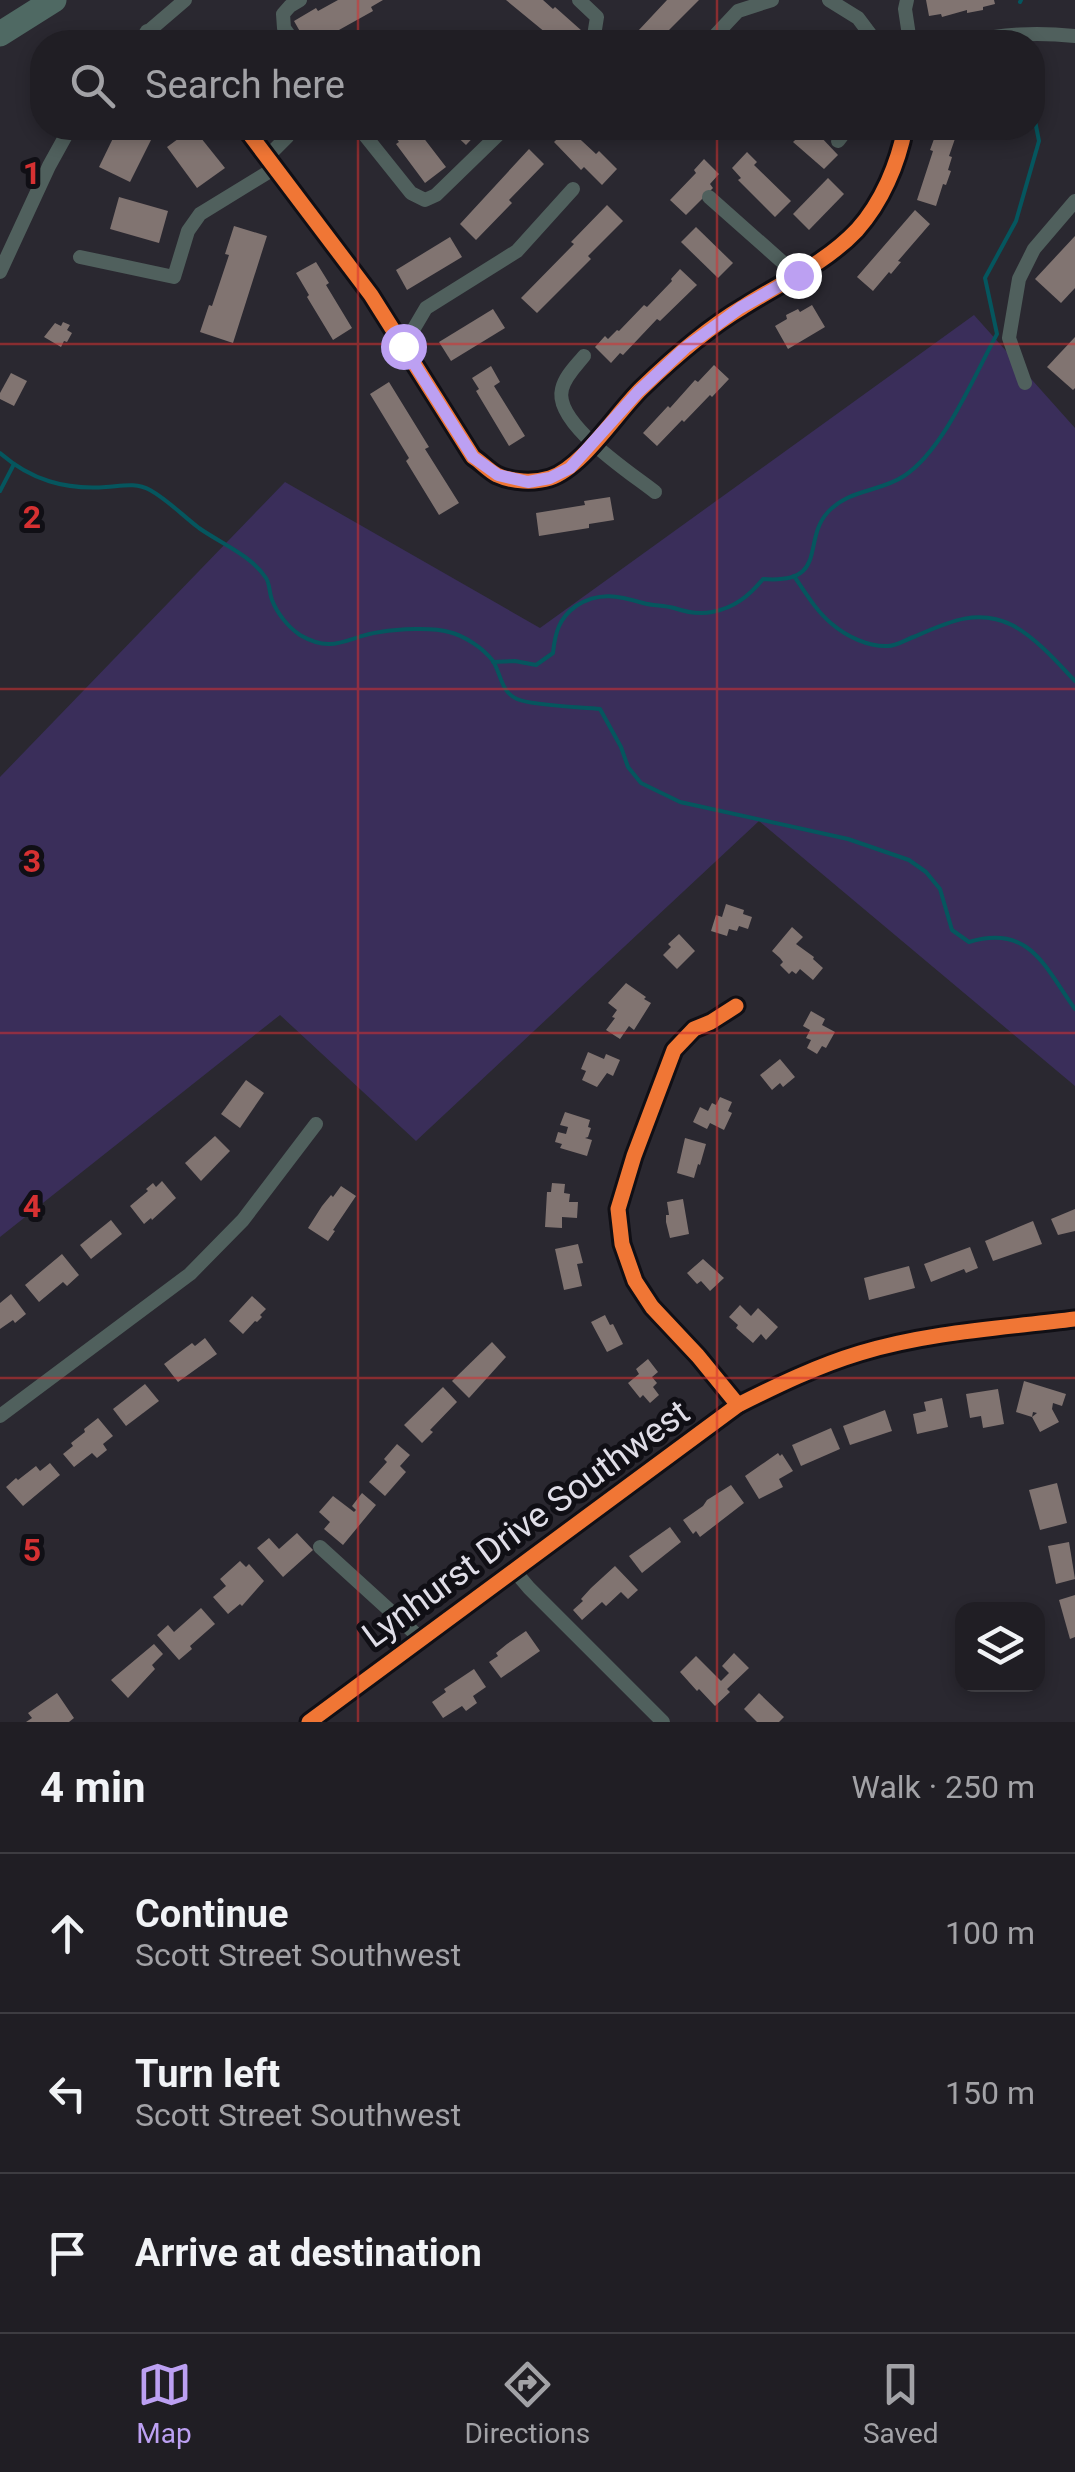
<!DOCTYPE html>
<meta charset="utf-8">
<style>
:root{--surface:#201e24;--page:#28272c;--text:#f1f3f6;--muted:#a2a2a6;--line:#3d3c41;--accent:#bca0f2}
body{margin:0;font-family:Roboto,sans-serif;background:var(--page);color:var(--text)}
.controls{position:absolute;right:30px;bottom:30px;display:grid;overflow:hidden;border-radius:20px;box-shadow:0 5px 15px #0003}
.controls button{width:90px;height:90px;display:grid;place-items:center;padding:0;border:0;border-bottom:2px solid var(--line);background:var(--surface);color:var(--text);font:50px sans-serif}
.stop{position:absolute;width:30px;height:30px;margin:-22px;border:8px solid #bca0f2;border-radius:50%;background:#fff}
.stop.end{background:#bca0f2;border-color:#fff;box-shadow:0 2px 10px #0008}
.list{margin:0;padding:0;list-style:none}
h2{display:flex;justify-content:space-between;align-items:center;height:130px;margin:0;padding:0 40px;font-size:42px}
h2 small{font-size:32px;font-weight:400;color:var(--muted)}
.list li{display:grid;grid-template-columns:65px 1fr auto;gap:30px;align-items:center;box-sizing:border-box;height:160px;padding:0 40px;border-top:2px solid var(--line)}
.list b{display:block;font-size:38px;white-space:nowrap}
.list p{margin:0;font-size:32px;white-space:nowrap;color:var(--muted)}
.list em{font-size:32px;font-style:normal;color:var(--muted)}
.icon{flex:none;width:55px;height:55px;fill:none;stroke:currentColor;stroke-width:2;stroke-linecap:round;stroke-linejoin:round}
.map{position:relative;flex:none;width:1075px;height:1722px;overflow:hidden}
.search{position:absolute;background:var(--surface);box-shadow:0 5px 15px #0003;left:30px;right:30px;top:30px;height:110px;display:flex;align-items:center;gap:25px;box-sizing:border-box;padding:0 35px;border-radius:40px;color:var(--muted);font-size:38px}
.sheet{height:610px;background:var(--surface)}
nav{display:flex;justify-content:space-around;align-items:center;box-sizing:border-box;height:140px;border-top:2px solid var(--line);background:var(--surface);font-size:28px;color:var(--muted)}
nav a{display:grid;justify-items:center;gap:5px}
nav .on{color:var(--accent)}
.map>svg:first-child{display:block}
.green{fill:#3a2e5a}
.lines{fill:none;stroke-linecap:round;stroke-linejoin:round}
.stream{stroke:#05565e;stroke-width:4}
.building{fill:#817471}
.minor{stroke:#50605d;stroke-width:14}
.tertiary{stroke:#50605d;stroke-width:18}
.motorway{stroke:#4f6963;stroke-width:25}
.cycleway-casing{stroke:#100f15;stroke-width:21}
.cycleway{stroke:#f07635;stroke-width:15}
.route{stroke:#bca0f2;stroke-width:12}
.grid{fill:none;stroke:#d63132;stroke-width:2.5;stroke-opacity:0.55}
.labels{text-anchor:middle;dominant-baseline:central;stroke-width:10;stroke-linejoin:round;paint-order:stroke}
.street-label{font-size:35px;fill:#dfdde7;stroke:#100f15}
.grid-label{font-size:32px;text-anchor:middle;font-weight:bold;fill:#d63132;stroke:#100f15;stroke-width:10;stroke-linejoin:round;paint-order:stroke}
</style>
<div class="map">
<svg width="1075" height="1722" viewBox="0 0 1075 1722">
<rect width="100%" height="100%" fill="#2a2830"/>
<path class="green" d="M974,315L1075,428V1086L759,821L416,1141L280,1015L0,1237V777L285,482L540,628Z"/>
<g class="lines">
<g class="stream">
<path d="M1020,2L1021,0"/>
<path d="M0,453C31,480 65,490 106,487C121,486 136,482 150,490C168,500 183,516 199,528C220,543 251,555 266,578C270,584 269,592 272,600C277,613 288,627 300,635C334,655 348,636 380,632C398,629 433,627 449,632C465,636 483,648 493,661C501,674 501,692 517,699C533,706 581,707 600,709L621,747L628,767L641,783L680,802L848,839L909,860L926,872L940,889L952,930L969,942C1030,924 1044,966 1075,1009"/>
<path d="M0,491L14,464"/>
<path d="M794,576C805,592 816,611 832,624C846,636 868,647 888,646C897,646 907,639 916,636C948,622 978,608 1012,625C1035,637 1057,662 1075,681"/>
<path d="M493,662L515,661L536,665L553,653C555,633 559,618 576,606C599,591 619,596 643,603C653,606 663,605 674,608C686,612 698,615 712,612C734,608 749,596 763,579C830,584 801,541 828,512C849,489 880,492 904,476C944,450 974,376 997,334L985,278L1016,221L1039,141L1032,106"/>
</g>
</g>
<g class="building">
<path d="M338,0H383L371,7L373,11L330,35L328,31L306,42L294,21L316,8L318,11Z"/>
<path d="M506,0H543L553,9L555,7L582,31L572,42H557Z"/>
<path d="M667,0H699L657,42H631L640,33L638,31Z"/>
<path d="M926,0H994L995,4L983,7V10L967,13V10L942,17L941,14L929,16Z"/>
<path d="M118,128H135L153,136L130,182L99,167Z"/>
<path d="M193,128L225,168L197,188L167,147Z"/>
<path d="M388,128H416L446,167L425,183L396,144L399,142Z"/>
<path d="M448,128H482L466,145Z"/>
<path d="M568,128L596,154L599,151L617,169L602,185L584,167L581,170L554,142Z"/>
<path d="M808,128L818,134L838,155L824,169L793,142Z"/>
<path d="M938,128H955L954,132L957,133L949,156L952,157L948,170L951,171L946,185L943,184L936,206L917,200L933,151L930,150Z"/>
<path d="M529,149L544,164L509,200L512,203L476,240L460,224Z"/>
<path d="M747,152L757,162L754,165L791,201L775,217L738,180L741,178L732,168Z"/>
<path d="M704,159L719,174L710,184L713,188L686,215L670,200L696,173L694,170Z"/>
<path d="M828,178L844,194L809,230L793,214Z"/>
<path d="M119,197L168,211L159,243L110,229Z"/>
<path d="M607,205L623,221L588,256L591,259L537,313L521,298L574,244L571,242Z"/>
<path d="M915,210L930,224L898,261L901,262L891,274L889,272L873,291L857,277Z"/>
<path d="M234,226L267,236L233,343L200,332L209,305L212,306L229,255L225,254Z"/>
<path d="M696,227L733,263L718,278L681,242Z"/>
<path d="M1075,236V288L1061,303L1035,279Z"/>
<path d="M450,237L462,257L407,290L396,270Z"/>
<path d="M316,262L329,283L326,285L352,328L333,340L307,297L309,295L296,273Z"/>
<path d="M680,269L697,285L660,321L657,319L623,355L620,353L611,363L595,347L605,336L608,339L617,330L619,331L644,305L647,307L672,281L671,279Z"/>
<path d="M812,305L825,327L788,349L775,326L787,319L786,315L798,309L800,312Z"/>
<path d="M493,309L505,328L451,361L439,342Z"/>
<path d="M63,322L70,325L67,330L72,333L67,342L64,341L61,347L44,337L55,323L61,326Z"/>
<path d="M1075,337V388L1073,390L1047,367Z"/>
<path d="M714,365L729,379L712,397L710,395L684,422L682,420L657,446L643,433L668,406L670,408L695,380L698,382Z"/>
<path d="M491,366L500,382L494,386L525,436L509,446L476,391L479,389L472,378Z"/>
<path d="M11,373L27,381L14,406L0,399V393Z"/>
<path d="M389,382L429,447L425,449L459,503L439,515L406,461L409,458L370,394Z"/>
<path d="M610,497L614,520L589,524V528L539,536L536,513L585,505L584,501Z"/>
<path d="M726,904L744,910L743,914L752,917L748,929L739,926L737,931L729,929L727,936L711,931L716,915L722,917Z"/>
<path d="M792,927L803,937L796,944L814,957L813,959L823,968L813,980L800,969L796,974L792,971L789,974L780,965L783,962L780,958L772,951Z"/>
<path d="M679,934L695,951L677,969L663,955L671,947L668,944Z"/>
<path d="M626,983L646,997L644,999L651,1003L634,1030L629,1026L620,1039L606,1030L615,1018L612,1017L617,1010L608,1003Z"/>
<path d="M811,1011L825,1019L822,1025L835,1032L826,1048L822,1046L817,1054L807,1048L811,1040L806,1038L810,1030L803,1026Z"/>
<path d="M588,1052L604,1059L606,1054L620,1060L613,1076L607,1073L597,1087L582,1080L586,1071L581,1069Z"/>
<path d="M780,1059L795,1077L783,1087L780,1083L772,1090L760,1075Z"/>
<path d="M246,1080L264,1093L240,1128L221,1114Z"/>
<path d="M720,1097L732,1102L728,1111L732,1113L724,1130L710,1123L707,1129L693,1122L700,1107L708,1111L712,1103L716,1105Z"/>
<path d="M565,1112L590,1120L588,1127L591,1128L588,1137L585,1138L592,1140L587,1156L560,1148L562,1144L555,1142L558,1132L566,1134L568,1127L560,1125Z"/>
<path d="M215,1136L230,1151L201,1181L185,1163Z"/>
<path d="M685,1138L706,1144L700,1165L698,1164L694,1178L677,1173Z"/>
<path d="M162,1181L176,1198L152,1220L151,1218L144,1224L130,1206L148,1191L146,1189L153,1183L156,1187Z"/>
<path d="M552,1183L565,1184L564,1193L570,1194L569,1202H578L577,1218L562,1217V1228L545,1227L547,1192H551Z"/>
<path d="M341,1186L356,1196L333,1230L335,1231L328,1241L308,1228L322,1206L331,1195L333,1197Z"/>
<path d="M683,1199L689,1234L670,1238L666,1222V1215H669L667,1202Z"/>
<path d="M1075,1209V1231L1058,1235L1051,1219Z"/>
<path d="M111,1220L122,1234L91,1259L80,1245Z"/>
<path d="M1033,1221L1042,1244L993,1261L985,1241Z"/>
<path d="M578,1244L583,1263L577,1264L582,1286L564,1290L555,1249Z"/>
<path d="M970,1247L978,1268L966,1273L964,1269L931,1282L924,1264Z"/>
<path d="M62,1254L79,1275L67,1286L63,1282L39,1302L25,1285Z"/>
<path d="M703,1259L724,1278L710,1291L701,1281L697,1284L687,1273Z"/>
<path d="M909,1266L915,1288L869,1300L864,1278Z"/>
<path d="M11,1294L26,1314L15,1323L13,1320L0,1329V1303Z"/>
<path d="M252,1296L266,1309L260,1315L262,1317L257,1322L255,1321L243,1334L229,1321Z"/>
<path d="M740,1305L751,1316L758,1308L778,1327L766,1340L761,1334L753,1343L736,1328L738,1325L729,1317Z"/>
<path d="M605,1315L610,1325L613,1324L623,1344L607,1352L591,1322Z"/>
<path d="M205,1338L217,1354L178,1382L164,1364L192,1343L195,1346Z"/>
<path d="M492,1342L506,1357L469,1398L452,1381Z"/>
<path d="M648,1359L658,1372L652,1377L657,1383L653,1387L659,1395L650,1403L643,1395L640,1398L628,1383L639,1374L636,1369Z"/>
<path d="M1024,1381L1066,1394L1062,1406L1053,1403L1052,1409L1059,1422L1040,1432L1032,1417L1037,1413L1033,1412L1032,1417L1016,1412Z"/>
<path d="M145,1384L159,1401L126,1426L113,1409Z"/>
<path d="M443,1387L457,1402L430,1430L433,1432L422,1443L404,1425Z"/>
<path d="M998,1389L1004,1424L983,1428L981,1416L970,1418L966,1394Z"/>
<path d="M942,1398L948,1427L917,1434L913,1414L926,1411L924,1402Z"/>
<path d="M885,1410L892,1431L850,1445L843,1426Z"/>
<path d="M98,1418L113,1436L103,1444L107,1450L97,1458L92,1453L74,1467L63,1454L73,1446L71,1443L85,1432L84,1429Z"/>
<path d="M831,1428L840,1449L801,1466L792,1445Z"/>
<path d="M397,1444L410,1455L400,1466L406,1472L385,1496L369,1482L387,1462L384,1459Z"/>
<path d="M778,1453L780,1456L782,1454L793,1471L779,1479L783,1487L759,1499L745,1476Z"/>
<path d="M50,1463L60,1475L23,1506L6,1487L16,1478L18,1480L36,1466L40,1471Z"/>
<path d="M1057,1483L1067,1523L1040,1530L1029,1490Z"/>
<path d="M731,1485L744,1503L700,1537L696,1531L693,1534L683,1520L703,1506L707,1500Z"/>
<path d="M362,1493L376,1505L343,1545L324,1529L330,1522L319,1512L333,1496L354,1512L356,1510L352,1506Z"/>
<path d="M670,1527L681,1542L642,1573L629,1556Z"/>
<path d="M297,1533L313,1550L283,1577L257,1548L269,1538L279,1549Z"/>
<path d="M1069,1542L1075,1579L1056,1584L1048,1546Z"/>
<path d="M240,1561L246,1567L249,1564L264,1581L242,1606L240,1604L228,1614L213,1597L226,1586L220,1579Z"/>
<path d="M615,1566L638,1590L628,1599L621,1592L606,1606L602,1602L582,1620L573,1610L583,1601L581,1599L591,1588Z"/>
<path d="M1075,1595V1637L1070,1639L1059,1600Z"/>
<path d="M201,1608L215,1624L190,1646L192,1649L179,1660L157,1635L168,1625L174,1632Z"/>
<path d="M526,1631L540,1651L501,1678L489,1662L498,1656L496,1653L507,1644Z"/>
<path d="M154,1644L163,1654L152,1665L155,1669L128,1698L111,1680Z"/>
<path d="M734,1653L749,1668L727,1689L730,1692L715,1706L699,1689L697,1691L680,1672L696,1656L721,1681L729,1673L722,1666Z"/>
<path d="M474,1669L486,1687L473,1696L477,1703L466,1711L462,1706L443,1718L432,1702L446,1692L444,1689Z"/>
<path d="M57,1693L74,1718L69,1722H26L32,1718L28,1713Z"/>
<path d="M759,1693L784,1717L779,1722H757L744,1709Z"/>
</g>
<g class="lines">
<g class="minor">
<path d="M579,0L597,17L593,42"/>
<path d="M829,0L858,18L876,42"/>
<path d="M907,0L905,9L910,42"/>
<path d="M147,31L159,42"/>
<path d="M136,42L185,0"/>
<path d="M294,42L284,28L283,14L290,6L300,0"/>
<path d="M709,42L738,11L772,0"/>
<path d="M964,42C1004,34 1035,32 1075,36"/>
<path d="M245,128L371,295L473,457C481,462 489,471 497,475C512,482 534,483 550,478C582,468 617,412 642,388C673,358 706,329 743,307C782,282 825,264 857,230C882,202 898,164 905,128"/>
<path d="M359,128L411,193L425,200L436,195L505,128"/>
<path d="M838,141L848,128"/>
<path d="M267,157L287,137L292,128"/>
<path d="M709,197L797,275"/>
<path d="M80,257L174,277L188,231L200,214L275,168"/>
<path d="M0,272L49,166L70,128"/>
<path d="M403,347L426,308L517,251L573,189"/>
<path d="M584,356C576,366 565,376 562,389C553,423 631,473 655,492"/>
<path d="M1025,383L1009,338L1019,279L1034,249L1075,201"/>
<path d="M736,1006L711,1022L694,1029L674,1050L634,1156L618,1209L622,1244L635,1281L652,1307L698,1356L738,1405"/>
<path d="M0,1416L190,1274L243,1220L316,1124"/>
<path d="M320,1547L420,1638"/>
<path d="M513,1569L529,1588L663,1722"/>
</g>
<path class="tertiary" d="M309,1722L738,1405C778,1385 817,1366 860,1353C929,1332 1004,1328 1075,1319"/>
<path class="motorway" d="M0,34L54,0"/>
<defs>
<g id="cycleway">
<path d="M245,128L371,295L473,457C481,462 489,471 497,475C512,482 534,483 550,478C582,468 617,412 642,388C673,358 706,329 743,307C782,282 825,264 857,230C882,202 898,164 905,128"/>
<path d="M736,1006L711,1022L694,1029L674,1050L634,1156L618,1209L622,1244L635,1281L652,1307L698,1356L738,1405"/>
<path d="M309,1722L738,1405C778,1385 817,1366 860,1353C929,1332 1004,1328 1075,1319"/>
</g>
</defs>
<use href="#cycleway" class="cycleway-casing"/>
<use href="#cycleway" class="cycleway"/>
</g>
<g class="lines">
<path class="route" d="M403,346L473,457L498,475L528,482L550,478L570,468L638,392L685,348L740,308L798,275"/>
</g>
<path class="grid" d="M358,0V42M717,0V42M358,128V1722M717,128V1722M0,344H1075M0,689H1075M0,1033H1075M0,1378H1075"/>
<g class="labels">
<g class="street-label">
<text transform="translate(526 1524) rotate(-36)">Lynhurst Drive Southwest</text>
</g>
</g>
<g class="grid-label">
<text x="32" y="184">1</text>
<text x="32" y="528">2</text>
<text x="32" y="872">3</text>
<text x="32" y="1217">4</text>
<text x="32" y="1561">5</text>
</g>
</svg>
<div class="controls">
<button><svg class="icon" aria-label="layers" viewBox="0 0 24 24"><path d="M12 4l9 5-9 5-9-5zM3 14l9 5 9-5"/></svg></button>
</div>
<div class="stop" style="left:403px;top:346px"></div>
<div class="stop end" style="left:798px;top:275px"></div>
<div class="search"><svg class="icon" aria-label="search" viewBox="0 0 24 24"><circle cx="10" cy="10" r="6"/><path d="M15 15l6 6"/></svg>Search here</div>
</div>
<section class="sheet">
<h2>4 min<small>Walk · 250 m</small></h2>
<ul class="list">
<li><svg class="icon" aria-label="ahead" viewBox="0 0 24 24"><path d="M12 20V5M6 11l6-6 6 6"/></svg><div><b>Continue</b><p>Scott Street Southwest</p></div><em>100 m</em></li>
<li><svg class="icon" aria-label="left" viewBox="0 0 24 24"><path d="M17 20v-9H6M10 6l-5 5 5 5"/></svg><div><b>Turn left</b><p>Scott Street Southwest</p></div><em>150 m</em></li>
<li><svg class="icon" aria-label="arrive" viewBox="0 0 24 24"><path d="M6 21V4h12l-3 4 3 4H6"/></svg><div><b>Arrive at destination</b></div></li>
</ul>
</section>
<nav>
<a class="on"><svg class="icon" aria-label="map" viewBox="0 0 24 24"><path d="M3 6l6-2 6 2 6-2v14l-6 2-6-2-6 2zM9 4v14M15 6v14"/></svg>Map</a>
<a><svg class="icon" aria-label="directions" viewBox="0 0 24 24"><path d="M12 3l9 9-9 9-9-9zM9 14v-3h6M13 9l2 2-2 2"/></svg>Directions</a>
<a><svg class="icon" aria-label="saved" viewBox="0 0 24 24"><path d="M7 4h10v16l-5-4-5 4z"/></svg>Saved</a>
</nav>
